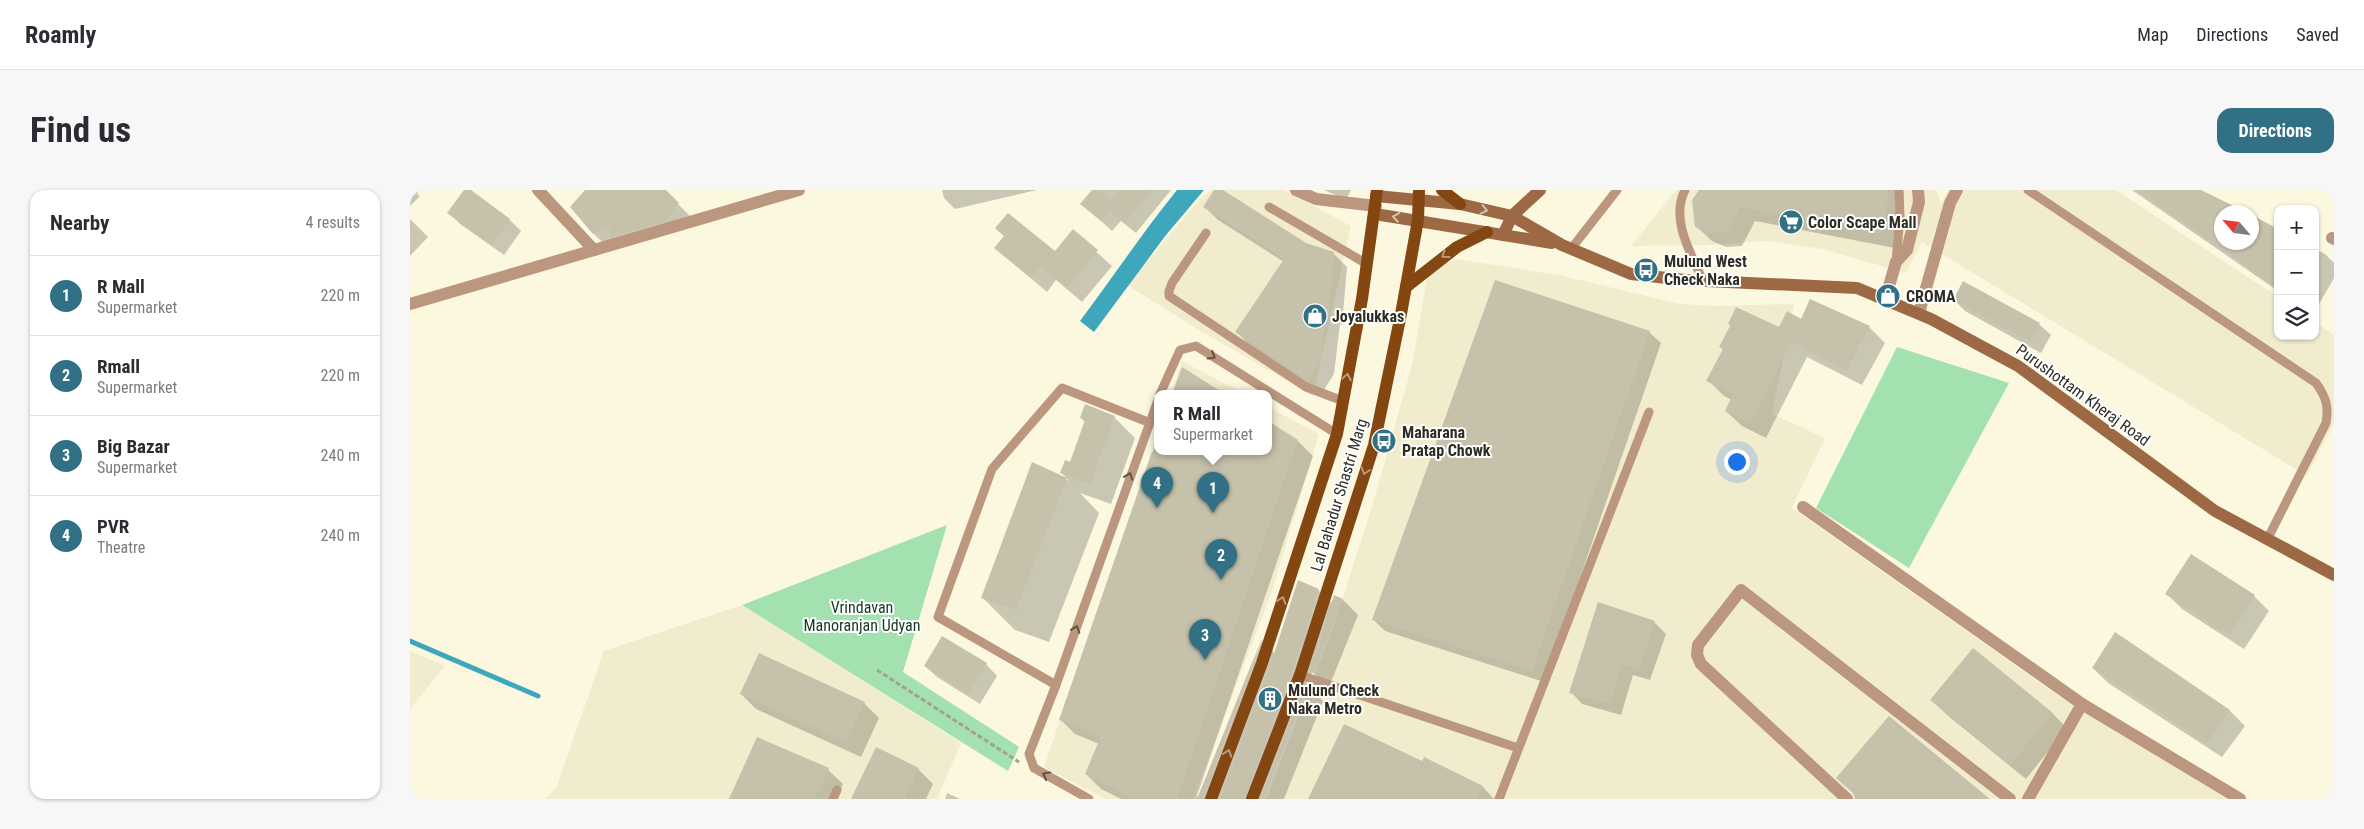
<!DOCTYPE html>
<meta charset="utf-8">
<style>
:root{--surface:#fff;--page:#f7f7f7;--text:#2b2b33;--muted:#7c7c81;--line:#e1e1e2;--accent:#317085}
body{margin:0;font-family:"Roboto Condensed",sans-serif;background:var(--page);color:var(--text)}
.controls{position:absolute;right:15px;top:15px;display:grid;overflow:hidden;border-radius:10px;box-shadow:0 1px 4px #0004}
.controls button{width:45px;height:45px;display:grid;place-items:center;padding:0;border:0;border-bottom:1px solid var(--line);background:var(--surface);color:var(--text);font:25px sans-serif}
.compass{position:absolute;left:1804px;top:15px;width:45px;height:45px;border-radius:50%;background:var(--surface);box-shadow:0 1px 4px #0004;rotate:298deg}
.you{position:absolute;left:1326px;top:271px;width:18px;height:18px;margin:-12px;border:4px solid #fff;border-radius:50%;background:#1a73e8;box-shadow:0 0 0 8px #1a73e833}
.badge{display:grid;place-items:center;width:32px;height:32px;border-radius:50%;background:var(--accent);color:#fff;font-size:16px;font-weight:700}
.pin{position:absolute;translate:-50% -41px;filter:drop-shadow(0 1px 2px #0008)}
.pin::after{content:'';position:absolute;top:26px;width:18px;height:15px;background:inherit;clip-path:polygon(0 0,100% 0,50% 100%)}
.popup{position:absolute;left:744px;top:200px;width:118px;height:65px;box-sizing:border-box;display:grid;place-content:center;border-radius:10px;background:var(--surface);filter:drop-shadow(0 1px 4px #0005);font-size:16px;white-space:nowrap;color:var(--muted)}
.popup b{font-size:19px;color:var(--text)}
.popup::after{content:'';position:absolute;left:50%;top:100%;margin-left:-10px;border:10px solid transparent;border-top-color:var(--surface)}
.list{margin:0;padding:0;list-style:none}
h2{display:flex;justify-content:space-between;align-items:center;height:65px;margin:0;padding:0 20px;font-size:21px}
h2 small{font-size:16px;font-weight:400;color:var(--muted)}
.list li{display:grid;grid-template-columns:32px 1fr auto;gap:15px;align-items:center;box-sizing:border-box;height:80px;padding:0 20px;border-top:1px solid var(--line)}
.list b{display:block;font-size:19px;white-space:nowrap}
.list p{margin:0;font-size:16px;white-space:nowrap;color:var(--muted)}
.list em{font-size:16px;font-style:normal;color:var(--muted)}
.icon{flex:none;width:28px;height:28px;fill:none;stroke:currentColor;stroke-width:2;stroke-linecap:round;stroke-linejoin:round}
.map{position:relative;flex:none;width:1924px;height:609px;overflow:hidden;border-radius:15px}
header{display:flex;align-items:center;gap:30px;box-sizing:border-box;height:70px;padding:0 25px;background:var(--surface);border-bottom:1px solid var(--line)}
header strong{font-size:24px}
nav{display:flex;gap:28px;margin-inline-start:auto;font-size:18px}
.intro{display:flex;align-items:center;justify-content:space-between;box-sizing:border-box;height:120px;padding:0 30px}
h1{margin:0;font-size:35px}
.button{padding:12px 22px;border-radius:15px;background:var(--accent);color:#fff;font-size:18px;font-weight:700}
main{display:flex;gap:30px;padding:0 30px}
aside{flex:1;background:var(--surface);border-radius:15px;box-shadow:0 1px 4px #0004}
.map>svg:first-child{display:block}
.built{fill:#f2ecce}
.green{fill:#a3e1b1}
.water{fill:#3fa7bc}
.shadow{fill:#0003}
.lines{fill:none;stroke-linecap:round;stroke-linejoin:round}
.stream{stroke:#3fa7bc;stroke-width:5}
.building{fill:#c5c1aa}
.path{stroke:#a3a18f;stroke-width:3;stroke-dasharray:5 2.5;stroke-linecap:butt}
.lane{stroke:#bc977f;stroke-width:9}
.street{stroke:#bc977f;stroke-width:12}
.secondary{stroke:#9c6944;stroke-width:12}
.primary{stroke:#844712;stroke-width:12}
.oneway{stroke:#d7c3b4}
.oneway2{stroke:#bb9a7d}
.oneway3{stroke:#605244}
.labels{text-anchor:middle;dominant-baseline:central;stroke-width:4;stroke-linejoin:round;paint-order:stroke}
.poi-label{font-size:16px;font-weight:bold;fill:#2e2d24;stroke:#fff;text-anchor:start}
.street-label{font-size:16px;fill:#2e2d24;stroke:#fff}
.park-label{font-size:16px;fill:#163a21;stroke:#fff}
</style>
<header>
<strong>Roamly</strong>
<nav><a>Map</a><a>Directions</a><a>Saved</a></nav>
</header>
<div class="intro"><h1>Find us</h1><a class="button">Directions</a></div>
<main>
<aside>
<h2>Nearby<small>4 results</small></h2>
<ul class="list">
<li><span class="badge">1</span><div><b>R Mall</b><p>Supermarket</p></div><em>220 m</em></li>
<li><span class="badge">2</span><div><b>Rmall</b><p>Supermarket</p></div><em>220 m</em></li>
<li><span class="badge">3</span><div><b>Big Bazar</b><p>Supermarket</p></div><em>240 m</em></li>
<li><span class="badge">4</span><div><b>PVR</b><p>Theatre</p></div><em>240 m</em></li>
</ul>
</aside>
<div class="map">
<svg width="1924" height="609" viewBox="0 0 1924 609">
<rect width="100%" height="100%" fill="#fcf8e0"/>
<g class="built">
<path d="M801,0H874L941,36L903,206L789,140L717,95L790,9Z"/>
<path d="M1266,0H1526L1531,14L1538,0H1706L1868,107V146H1905V132L1924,145V234L1897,286L1512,52L1496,83L1413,59L1357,51L1304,55L1221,56Z"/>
<path d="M1047,69L1153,86L1270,114L1305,116L1384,114L1362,224L1415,248L1382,318L1650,507L1822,609H856L925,433L964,310L1003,171L1018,82Z"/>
<path d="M772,171L834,204H761Z"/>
<path d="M858,217L909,244L862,401L783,609H695L634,577L748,242V262H858Z"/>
<path d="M332,415L551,553L527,609H135L146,598L194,461Z"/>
<path d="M0,461L35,476L0,519Z"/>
</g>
<g class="green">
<path d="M1487,157L1599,193L1499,378L1406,318Z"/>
<path d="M537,335L493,482L609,557L598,581L332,415Z"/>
</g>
<path class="water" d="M767,0H794L756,45L684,142L670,131C703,87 733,42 767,0Z"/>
<g class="shadow">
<path d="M0,0H10L7,4L10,6L0,16Z"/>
<path d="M55,0H59L100,30L111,41L94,65L50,34L39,23Z"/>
<path d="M176,0H254L280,26L195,55L183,43Z"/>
<path d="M532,0H627L545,19L534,8Z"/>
<path d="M684,0H761L726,43L711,31L702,41L672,14Z"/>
<path d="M806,0H811L896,54L923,63L937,77L932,135L930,134L924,184L912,203L840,156L827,142L874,72L808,30L795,17Z"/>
<path d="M914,0H941L936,10Z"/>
<path d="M1290,0H1490L1494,4L1485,58L1345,31L1332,56L1316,57L1302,51L1286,36Z"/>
<path d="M1722,0H1788L1833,22H1812V52H1842V27L1868,40V101Z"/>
<path d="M0,29L18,47L0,66Z"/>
<path d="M663,41L702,76L672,112L646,90L637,102L585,58L645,63Z"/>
<path d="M1905,59L1915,64L1924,73V88L1905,121Z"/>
<path d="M1400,110L1459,137L1475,153L1452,195L1397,167L1356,248L1332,236L1316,221L1322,210L1314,206L1298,190L1314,160L1310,157L1321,136L1319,134L1326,119L1369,139L1392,130Z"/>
<path d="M1544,110L1629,134L1641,145L1631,163L1555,121Z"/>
<path d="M1239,142L1251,153L1134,492L975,441L964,430Z"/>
<path d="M704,227L725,248L701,314L670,303L689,323L639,452L605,440L572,407L623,274L659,291L652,283L660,274L675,232L671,228Z"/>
<path d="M858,233L888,251L903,266L787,606L789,607L852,450L865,463L908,400L923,414L933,410L948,425L919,497L902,482L898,495L913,511L874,609H711L691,599L676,584L689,554L665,544L650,529L748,248V262H858Z"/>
<path d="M1757,404L1844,406L1859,421L1834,459L1772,419Z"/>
<path d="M1244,432L1256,444L1240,490L1223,485L1211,525L1172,514L1161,502Z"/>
<path d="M1706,444L1820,521L1835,536L1812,567L1698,493L1683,478Z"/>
<path d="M576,474L587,486L570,514L527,487L515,476Z"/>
<path d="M331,504L454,513L469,528L451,567L346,519Z"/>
<path d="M1522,510L1642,523L1657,538L1616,589L1537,525Z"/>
<path d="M934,536L1012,573L1073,597L1084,609H899Z"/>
<path d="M347,548L418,580L433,594L427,609H320Z"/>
<path d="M466,559L508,579L523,594L516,609H443Z"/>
<path d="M537,603L550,609H535Z"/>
</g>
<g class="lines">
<path class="stream" d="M0,451L128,506"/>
</g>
<g class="building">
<path d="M54,0H61L100,29L82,55L37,23Z"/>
<path d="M175,0H256L269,13L256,31L201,47L199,37L183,44L160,17Z"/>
<path d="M682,0H688L701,10L709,0H742L715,33L700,21L691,31L670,14Z"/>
<path d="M804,0H813L896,53L924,62L919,123L917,122L911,170L898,191L825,142L874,69L793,17Z"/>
<path d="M1289,0H1477L1476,5L1479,6L1471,44L1330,17L1317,42L1300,43L1285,37L1282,10Z"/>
<path d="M1727,0H1791L1836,22H1812V52H1842V25L1868,39V98Z"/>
<path d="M598,23L645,61L663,39L688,60L657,98L630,77L621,88L584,58L594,46L585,38Z"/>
<path d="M1085,90L1240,141L1122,481L962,430Z"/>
<path d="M1553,91L1630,133L1620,152L1543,110Z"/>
<path d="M1400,109L1460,136L1437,180L1381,152L1340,233L1315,221L1323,204L1296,191L1313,159L1309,157L1321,134H1318L1326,117L1369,137L1377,121L1391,129Z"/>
<path d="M772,177L815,204H762Z"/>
<path d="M675,214L705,226L680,294L650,283L655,270L660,272L675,230L670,228Z"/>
<path d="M858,231L888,250L767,609H724L675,584L691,546L649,530L742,262H858Z"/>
<path d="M622,272L657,288L606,420L571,408Z"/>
<path d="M1781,364L1845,405L1819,445L1755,404Z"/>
<path d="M888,390L909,399L882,482L834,609H810L860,476Z"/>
<path d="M924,405L933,409L904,483L900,482Z"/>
<path d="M1188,412L1245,431L1229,480L1212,474L1200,514L1159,503Z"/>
<path d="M1705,442L1820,520L1797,553L1682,478Z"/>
<path d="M532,446L577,473L558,504L514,476Z"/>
<path d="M852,448L793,609H787Z"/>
<path d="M1563,458L1643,523L1600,575L1520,510Z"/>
<path d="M349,463L455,512L436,553L330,504Z"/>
<path d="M895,493L899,495L853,609H851Z"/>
<path d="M1479,526L1580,609H1445L1443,603L1426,588Z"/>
<path d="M934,534L1012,571L1014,567L1073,596L1067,609H898Z"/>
<path d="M347,547L419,578L405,609H319Z"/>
<path d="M466,557L509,578L494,609H441Z"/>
</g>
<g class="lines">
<path class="path" d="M467,480L609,572"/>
<g class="lane">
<path d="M1275,0C1260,30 1281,63 1293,91"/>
<path d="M1618,0L1906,193C1916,207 1919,216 1916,233L1857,350"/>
<path d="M859,17L957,74"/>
<path d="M796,43L762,93L759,101V106L896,197L933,211"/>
<path d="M1161,59L1207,0"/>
<path d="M1486,72L1490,26L1489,0"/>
<path d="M750,204L770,160L786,156L927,244"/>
<path d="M890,485L1108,558"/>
<path d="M646,495L528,427L582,279L652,198L738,232"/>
<path d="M423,609L427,600"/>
<path d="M679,609L624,578L619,564L646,495L748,210"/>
<path d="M1089,609L1239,222"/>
</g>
<g class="street">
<path d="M128,0L184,60"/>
<path d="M886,0L906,9L966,16"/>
<path d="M1922,48L1924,49"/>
<path d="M1475,110L1486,72L1497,60L1509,12L1508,0"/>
<path d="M0,114L389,0"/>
<path d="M1509,123L1540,13L1547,0"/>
<path d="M1393,317L1672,514"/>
<path d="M1437,609L1291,474L1287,465L1288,455L1331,400L1600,609"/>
<path d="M1618,609L1672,514L1830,609"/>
</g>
<g class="secondary">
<path d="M966,6L1050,14L1102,26L1152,55L1221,84L1275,90L1447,98L1521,129L1608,176L1805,321L1924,385"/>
<path d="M965,24L1142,53"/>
<path d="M1093,45L1102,26L1130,0"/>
</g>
<g class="primary">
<path d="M1032,0L1050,14"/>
<path d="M996,97L1047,57L1077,42"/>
<path d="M801,609L852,473L927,244L952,109L967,0"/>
<path d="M842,609L890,485L964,255L991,124L1008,30L1009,0"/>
</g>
</g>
<defs><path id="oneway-chevron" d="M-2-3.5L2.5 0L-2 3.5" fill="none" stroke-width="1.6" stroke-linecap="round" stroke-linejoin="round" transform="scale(1.25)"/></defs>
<g class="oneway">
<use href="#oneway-chevron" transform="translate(1074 20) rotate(13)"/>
<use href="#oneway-chevron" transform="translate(986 27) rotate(-172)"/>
</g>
<g class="oneway2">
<use href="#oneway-chevron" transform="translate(1035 65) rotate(144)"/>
<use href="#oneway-chevron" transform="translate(937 187) rotate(-79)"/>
<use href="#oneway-chevron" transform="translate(955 281) rotate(108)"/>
<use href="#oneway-chevron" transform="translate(872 410) rotate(-72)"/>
<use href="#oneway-chevron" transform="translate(818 563) rotate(-70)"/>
</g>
<g class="oneway3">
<use href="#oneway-chevron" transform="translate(802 166) rotate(32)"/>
<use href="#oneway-chevron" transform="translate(719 286) rotate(-71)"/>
<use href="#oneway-chevron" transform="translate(666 439) rotate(-71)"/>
<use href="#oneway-chevron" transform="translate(636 585) rotate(-151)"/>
</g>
<defs>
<symbol id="supermarket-disc" viewBox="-11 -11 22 22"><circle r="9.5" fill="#317085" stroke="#fff"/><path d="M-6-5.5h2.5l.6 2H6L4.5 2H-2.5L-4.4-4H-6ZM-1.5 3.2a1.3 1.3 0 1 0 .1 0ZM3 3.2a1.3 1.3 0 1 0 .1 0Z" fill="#fff"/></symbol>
<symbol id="bus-disc" viewBox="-11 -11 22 22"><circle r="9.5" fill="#317085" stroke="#fff"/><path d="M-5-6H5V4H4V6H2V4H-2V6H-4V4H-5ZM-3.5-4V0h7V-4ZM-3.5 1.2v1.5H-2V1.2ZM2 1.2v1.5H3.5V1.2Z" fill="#fff"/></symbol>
<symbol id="shop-disc" viewBox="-11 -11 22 22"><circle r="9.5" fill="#317085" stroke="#fff"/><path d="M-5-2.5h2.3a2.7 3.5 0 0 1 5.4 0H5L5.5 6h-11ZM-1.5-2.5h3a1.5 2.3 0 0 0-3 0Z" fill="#fff"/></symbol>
<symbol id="building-disc" viewBox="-11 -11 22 22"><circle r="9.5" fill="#317085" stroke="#fff"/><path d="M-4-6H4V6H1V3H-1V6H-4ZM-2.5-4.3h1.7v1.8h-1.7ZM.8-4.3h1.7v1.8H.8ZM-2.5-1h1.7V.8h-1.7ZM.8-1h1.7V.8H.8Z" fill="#fff"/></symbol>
</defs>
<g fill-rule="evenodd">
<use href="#supermarket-disc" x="1367" y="18" width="28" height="28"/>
<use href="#bus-disc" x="1222" y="66" width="28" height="28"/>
<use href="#shop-disc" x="1464" y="92" width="28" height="28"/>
<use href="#shop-disc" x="891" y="112" width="28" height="28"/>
<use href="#bus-disc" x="960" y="237" width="28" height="28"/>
<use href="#building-disc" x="846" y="495" width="28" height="28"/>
</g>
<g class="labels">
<g class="poi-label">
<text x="1398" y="32">Color Scape Mall</text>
<text x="1254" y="71">Mulund West<tspan x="1254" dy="18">Check Naka</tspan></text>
<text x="1496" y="106">CROMA</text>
<text x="922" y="126">Joyalukkas</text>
<text x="992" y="242">Maharana<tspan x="992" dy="18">Pratap Chowk</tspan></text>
<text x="878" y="500">Mulund Check<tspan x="878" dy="18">Naka Metro</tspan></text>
</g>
<g class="street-label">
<text transform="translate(1673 205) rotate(36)">Purushottam Kheraj Road</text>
<text transform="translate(929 305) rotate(-73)">Lal Bahadur Shastri Marg</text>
</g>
<g class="park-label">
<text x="452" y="417">Vrindavan<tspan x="452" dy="18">Manoranjan Udyan</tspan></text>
</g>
</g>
</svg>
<div class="controls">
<button>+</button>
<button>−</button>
<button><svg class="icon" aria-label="layers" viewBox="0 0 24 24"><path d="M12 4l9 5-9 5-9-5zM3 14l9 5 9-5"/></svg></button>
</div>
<svg class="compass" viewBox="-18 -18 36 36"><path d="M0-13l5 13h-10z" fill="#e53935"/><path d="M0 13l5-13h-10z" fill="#7c7c81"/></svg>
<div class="you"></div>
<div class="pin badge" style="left:803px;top:323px">1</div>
<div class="popup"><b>R Mall</b>Supermarket</div>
<div class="pin badge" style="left:811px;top:390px">2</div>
<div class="pin badge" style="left:795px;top:470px">3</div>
<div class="pin badge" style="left:747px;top:318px">4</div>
</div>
</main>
